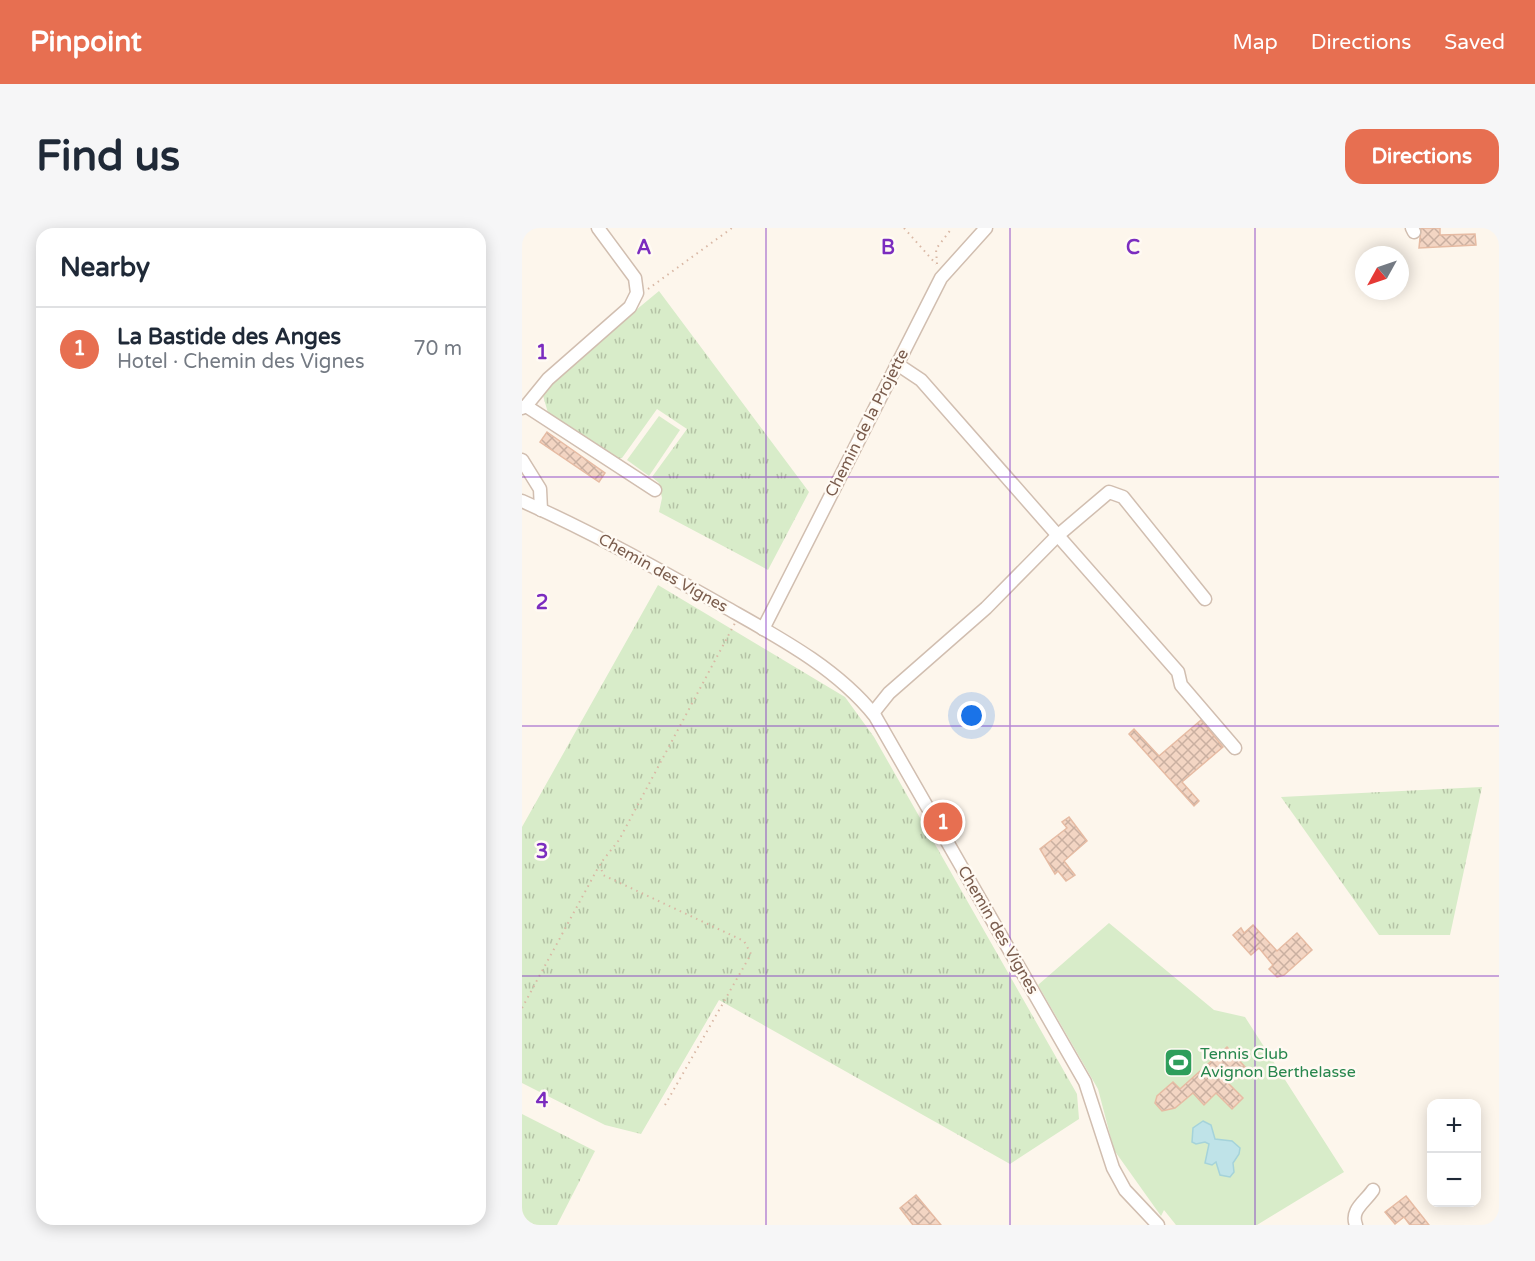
<!DOCTYPE html>
<meta charset="utf-8">
<style>
:root{--surface:#fff;--page:#f6f6f7;--text:#1f2937;--muted:#747a83;--line:#e0e1e3;--accent:#e76f51}
body{margin:0;font-family:"Varela Round",sans-serif;background:var(--page);color:var(--text)}
.controls{position:absolute;right:18px;bottom:18px;display:grid;overflow:hidden;border-radius:12px;box-shadow:0 3px 15px #0003}
.controls button{width:54px;height:54px;display:grid;place-items:center;padding:0;border:0;border-bottom:2px solid var(--line);background:var(--surface);color:var(--text);font:30px sans-serif}
.compass{position:absolute;left:833px;top:18px;width:54px;height:54px;border-radius:50%;background:var(--surface);box-shadow:0 3px 15px #0003;rotate:230deg}
.you{position:absolute;left:450px;top:488px;width:21px;height:21px;margin:-15px;border:4px solid #fff;border-radius:50%;background:#1a73e8;box-shadow:0 0 0 9px #1a73e833}
.badge{display:grid;place-items:center;width:39px;height:39px;border-radius:50%;background:var(--accent);color:#fff;font-size:20px;font-weight:700}
.pin{position:absolute;translate:-50% -50%;border:3px solid #fff;box-shadow:0 2px 6px #0006}
.list{margin:0;padding:0;list-style:none}
h2{display:flex;justify-content:space-between;align-items:center;height:78px;margin:0;padding:0 24px;font-size:26px}
h2 small{font-size:20px;font-weight:400;color:var(--muted)}
.list li{display:grid;grid-template-columns:39px 1fr auto;gap:18px;align-items:center;box-sizing:border-box;height:84px;padding:0 24px;border-top:2px solid var(--line)}
.list b{display:block;font-size:22px;white-space:nowrap}
.list p{margin:0;font-size:20px;white-space:nowrap;color:var(--muted)}
.list em{font-size:20px;font-style:normal;color:var(--muted)}
.map{position:relative;flex:none;width:977px;height:997px;overflow:hidden;border-radius:18px}
header{display:flex;align-items:center;gap:36px;box-sizing:border-box;height:84px;padding:0 30px;background:var(--accent);color:#fff}
header strong{font-size:28px}
nav{display:flex;gap:33px;margin-inline-start:auto;font-size:21px}
.intro{display:flex;align-items:center;justify-content:space-between;box-sizing:border-box;height:144px;padding:0 36px}
h1{margin:0;font-size:42px}
.button{padding:15px 27px;border-radius:18px;background:var(--accent);color:#fff;font-size:21px;font-weight:700}
main{display:flex;gap:36px;padding:0 36px}
aside{flex:1;background:var(--surface);border-radius:18px;box-shadow:0 3px 15px #0003}
.map>svg:first-child{display:block}
.grass{fill:url(#grass-tufts)}
.garden{fill:#d8ecc9}
.water{fill:#bfe3e8;stroke:#a5d3da;stroke-width:1.5}
.building{fill:url(#building-cross-hatch);stroke:#e6bba3;stroke-width:1.5}
.lines{fill:none;stroke-linecap:round;stroke-linejoin:round}
.minor-casing{stroke:#d1beb0;stroke-width:15}
.path{stroke:#d9b8a5;stroke-width:2;stroke-dasharray:1.5 4.5;stroke-linecap:butt}
.minor{stroke:#fff;stroke-width:12}
.grid{fill:none;stroke:#7b2cbf;stroke-width:1.5;stroke-opacity:0.55}
.labels{text-anchor:middle;dominant-baseline:central;stroke-width:5;stroke-linejoin:round;paint-order:stroke}
.street-label{font-size:16px;fill:#7a5c4d;stroke:#fffaf3}
.leisure-label{font-size:16px;fill:#27864d;stroke:#fffaf3;text-anchor:start}
.grid-label{font-size:20px;text-anchor:middle;font-weight:bold;fill:#7b2cbf;stroke:#fffaf3;stroke-width:5;stroke-linejoin:round;paint-order:stroke}
</style>
<header>
<strong>Pinpoint</strong>
<nav><a>Map</a><a>Directions</a><a>Saved</a></nav>
</header>
<div class="intro"><h1>Find us</h1><a class="button">Directions</a></div>
<main>
<aside>
<h2>Nearby<small></small></h2>
<ul class="list">
<li><span class="badge">1</span><div><b>La Bastide des Anges</b><p>Hotel · Chemin des Vignes</p></div><em>70 m</em></li>
</ul>
</aside>
<div class="map">
<svg width="977" height="997" viewBox="0 0 977 997">
<defs>
<pattern id="grass-tufts" width="24" height="20" patternUnits="userSpaceOnUse" patternTransform="scale(1.5)"><rect width="24" height="20" fill="#d8ecc9"/><path d="M3 7l-1-3M5 7V3M7 7l1-3M15 17l-1-3M17 17v-4M19 17l1-3" fill="none" stroke="#b4c2a5"/></pattern>
<pattern id="building-cross-hatch" width="8" height="8" patternUnits="userSpaceOnUse" patternTransform="scale(1.5)"><rect width="8" height="8" fill="#f3d5c3"/><path d="M0 0l8 8M0 8l8-8" fill="none" stroke="#cab0a1"/></pattern>
</defs>
<rect width="100%" height="100%" fill="#fdf6ec"/>
<g class="grass">
<path d="M137,63L287,264L246,342L137,284L140,270L137,255L130,249L165,201L135,181L100,230L94,231L26,185L20,164L28,153Z"/>
<path d="M136,357L323,469L352,509L555,866L557,891L488,936L197,772L119,906L83,897L0,855V599Z"/>
<path d="M960,559L928,707H857L759,569Z"/>
<path d="M0,886L73,923L35,997H0Z"/>
</g>
<g class="garden">
<path d="M137,188L158,202L127,248L105,232Z"/>
<path d="M587,695L692,782L723,789L822,944L735,997H654L642,982L639,988L592,922L576,861L516,757Z"/>
</g>
<path class="water" d="M681,893L689,897L693,911L710,913L718,920L717,926L711,935L712,944L708,949L698,947L694,934L690,937L683,935L687,916L683,914L674,916L670,914L671,900Z"/>
<g class="building">
<path d="M899,0H918V7L953,6L954,17L897,20Z"/>
<path d="M25,204L83,245L77,254L18,214Z"/>
<path d="M679,492L701,519L660,554L677,573L672,578L607,506L612,501L637,528Z"/>
<path d="M547,589L565,613L542,633L553,647L544,653L536,643L533,646L518,621L545,600L540,594Z"/>
<path d="M731,697L755,723L775,705L790,722L762,747L755,749L747,741L751,737L737,720L729,727L711,707L719,700L722,705Z"/>
<path d="M705,819L723,839L706,855L721,870L710,881L694,865L682,877L671,865L653,880L640,883L633,875L635,868L651,854L658,861Z"/>
<path d="M394,967L419,997H391L378,980Z"/>
<path d="M884,968L907,997H888L882,989L873,996L863,984Z"/>
</g>
<g class="lines">
<defs>
<g id="minor">
<path d="M890,0L892,4"/>
<path d="M375,136L399,152L656,444L659,457L713,520"/>
<path d="M4,178L26,151L108,79L115,65L113,50L76,0"/>
<path d="M0,180L4,178L133,262"/>
<path d="M0,232L18,261L19,282"/>
<path d="M0,273C70,304 136,341 203,379C256,409 315,440 353,488L563,854L591,940L603,962L636,997"/>
<path d="M241,401L419,50L464,0"/>
<path d="M351,485L367,465L464,380L534,309L587,264L601,269L683,371"/>
<path d="M834,997C828,982 843,974 851,962"/>
</g>
</defs>
<use href="#minor" class="minor-casing"/>
<g class="path">
<path d="M382,0L414,36"/>
<path d="M415,36L414,21L430,0"/>
<path d="M126,61L210,0"/>
<path d="M0,780L77,638"/>
<path d="M143,877L229,726L222,713L81,647L78,636L97,612L213,395"/>
</g>
<use href="#minor" class="minor"/>
</g>
<path class="grid" d="M244,0V997M488,0V997M733,0V997M0,249H977M0,498H977M0,748H977"/>
<defs>
<symbol id="stadium-square" viewBox="-11 -11 22 22"><rect x="-9" y="-9" width="18" height="18" rx="4" fill="#2e9e5b" stroke="#fffaf3"/><path d="M0-5a6.5 5 0 1 0 0 10a6.5 5 0 1 0 0-10ZM-3.5-1.8h7v3.6h-7Z" fill="#fff"/></symbol>
</defs>
<g fill-rule="evenodd">
<use href="#stadium-square" x="640" y="818" width="33" height="33"/>
</g>
<g class="labels">
<g class="street-label">
<text transform="translate(345 195) rotate(-63)">Chemin de la Projette</text>
<text transform="translate(141 345) rotate(29)">Chemin des Vignes</text>
<text transform="translate(476 702) rotate(60)">Chemin des Vignes</text>
</g>
<g class="leisure-label">
<text x="678" y="826">Tennis Club<tspan x="678" dy="18">Avignon Berthelasse</tspan></text>
</g>
</g>
<g class="grid-label">
<text x="122" y="26">A</text>
<text x="366" y="26">B</text>
<text x="611" y="26">C</text>
<text x="20" y="131">1</text>
<text x="20" y="381">2</text>
<text x="20" y="630">3</text>
<text x="20" y="879">4</text>
</g>
</svg>
<div class="controls">
<button>+</button>
<button>−</button>
</div>
<svg class="compass" viewBox="-18 -18 36 36"><path d="M0-13l5 13h-10z" fill="#e53935"/><path d="M0 13l5-13h-10z" fill="#747a83"/></svg>
<div class="you"></div>
<div class="pin badge" style="left:421px;top:594px">1</div>
</div>
</main>
